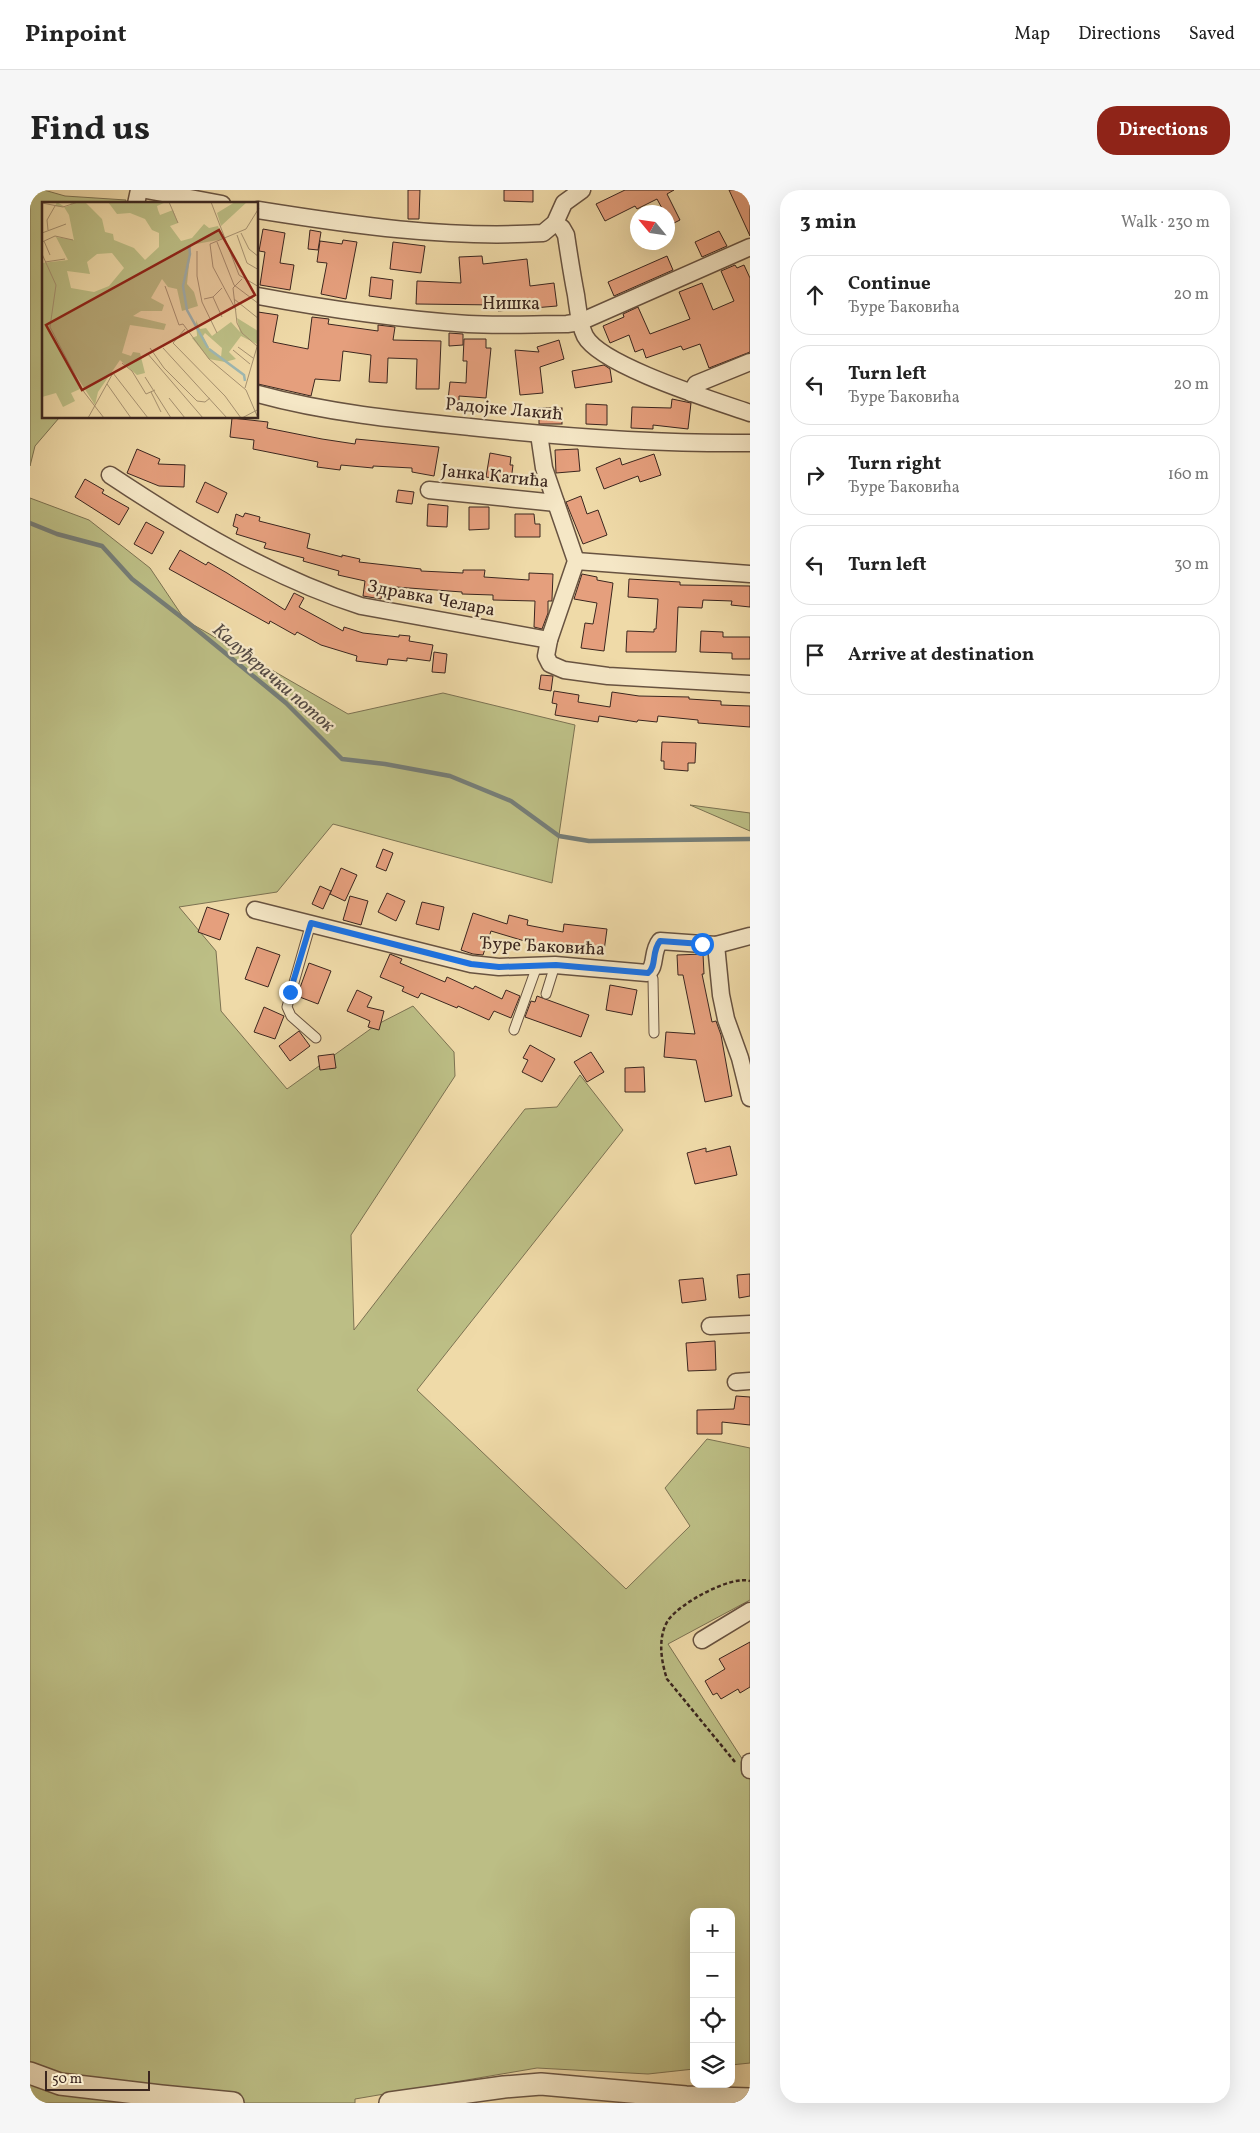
<!DOCTYPE html>
<meta charset="utf-8">
<style>
:root{--surface:#fff;--page:#f6f6f6;--text:#222;--muted:#767676;--line:#e0e0e0;--accent:#8f2418}
body{margin:0;font-family:Vollkorn,serif;background:var(--page);color:var(--text)}
.controls{position:absolute;right:15px;bottom:15px;display:grid;overflow:hidden;border-radius:10px;box-shadow:0 5px 20px #0002}
.controls button{width:45px;height:45px;display:grid;place-items:center;padding:0;border:0;border-bottom:1px solid var(--line);background:var(--surface);color:var(--text);font:25px sans-serif}
.compass{position:absolute;left:600px;top:15px;width:45px;height:45px;border-radius:50%;background:var(--surface);box-shadow:0 5px 20px #0002;rotate:299deg}
.scale{position:absolute;left:15px;bottom:12px;width:105px;box-sizing:border-box;padding-left:5px;border:2px solid #3b261f;border-top:0;font-size:14px;line-height:18px;white-space:nowrap;color:#3b261f;-webkit-text-stroke:4px #f5e7c6;paint-order:stroke}
.stop{position:absolute;width:15px;height:15px;margin:-11px;border:4px solid #1a73e8;border-radius:50%;background:#fff}
.stop.end{background:#1a73e8;border-color:#fff;box-shadow:0 1px 5px #0008}
.list{margin:0;padding:0;list-style:none}
h2{display:flex;justify-content:space-between;align-items:center;height:65px;margin:0;padding:0 20px;font-size:21px}
h2 small{font-size:16px;font-weight:400;color:var(--muted)}
.list li{display:grid;grid-template-columns:32px 1fr auto;gap:15px;align-items:center;box-sizing:border-box;height:80px;margin:0 10px 10px;padding:0 10px;border:1px solid var(--line);border-radius:20px}
.list b{display:block;font-size:19px;white-space:nowrap}
.list p{margin:0;font-size:16px;white-space:nowrap;color:var(--muted)}
.list em{font-size:16px;font-style:normal;color:var(--muted)}
.icon{flex:none;width:28px;height:28px;fill:none;stroke:currentColor;stroke-width:2;stroke-linecap:round;stroke-linejoin:round}
.map{position:relative;flex:none;width:720px;height:1913px;overflow:hidden;border-radius:20px}
header{display:flex;align-items:center;gap:30px;box-sizing:border-box;height:70px;padding:0 25px;background:var(--surface);border-bottom:1px solid var(--line)}
header strong{font-size:24px}
nav{display:flex;gap:28px;margin-inline-start:auto;font-size:18px}
.intro{display:flex;align-items:center;justify-content:space-between;box-sizing:border-box;height:120px;padding:0 30px}
h1{margin:0;font-size:35px}
.button{padding:12px 22px;border-radius:20px;background:var(--accent);color:#fff;font-size:18px;font-weight:700}
main{display:flex;gap:30px;padding:0 30px}
aside{flex:1;background:var(--surface);border-radius:20px;box-shadow:0 5px 20px #0002}
.map>svg:first-child{display:block}
.green{fill:#bcbe85;stroke:#7c7252}
.lines{fill:none;stroke-linecap:round;stroke-linejoin:round}
.stream{stroke:#767e78;stroke-width:4.5}
.building{fill:#e59f7d;stroke:#3b261f}
.service-casing{stroke:#685341;stroke-width:11}
.minor-casing{stroke:#685341;stroke-width:19}
.tertiary-casing{stroke:#685341;stroke-width:24}
.path{stroke:#3b261f;stroke-width:2.5;stroke-dasharray:4 2.5;stroke-linecap:butt}
.service{stroke:#f5e7c6;stroke-width:9}
.minor{stroke:#f5e7c6;stroke-width:16}
.tertiary{stroke:#f5e7c6;stroke-width:21}
.route{stroke:#1a73e8;stroke-width:6}
.labels{text-anchor:middle;dominant-baseline:central;stroke-width:4.5;stroke-linejoin:round;paint-order:stroke}
.street-label{font-size:18px;fill:#3b261f;stroke:#f5e7c6}
.water-label{font-size:19px;font-style:italic;fill:#544a44;stroke:#f5e7c6}
.inset-river{fill:none;stroke:#9eb8b3;stroke-width:2.5}
.inset-road{fill:none;stroke:#a79271;stroke-width:1}
.view{fill:#8f2418;fill-opacity:0.15;stroke:#8f2418;stroke-width:2.5}
.inset-edge{fill:none;stroke:#3b261f;stroke-width:2.5}
</style>
<header>
<strong>Pinpoint</strong>
<nav><a>Map</a><a>Directions</a><a>Saved</a></nav>
</header>
<div class="intro"><h1>Find us</h1><a class="button">Directions</a></div>
<main>
<div class="map">
<svg width="720" height="1913" viewBox="0 0 720 1913">
<rect width="100%" height="100%" fill="#efdaa8"/>
<filter id="stains"><feTurbulence type="fractalNoise" baseFrequency=".004" numOctaves="4"/><feColorMatrix values="0 0 0 0 .2 0 0 0 0 .09 0 0 0 0 .02 0 0 0 .5 -.17"/></filter>
<radialGradient id="worn" r=".72"><stop offset=".6" stop-color="#630" stop-opacity="0"/><stop offset="1" stop-color="#630" stop-opacity=".3"/></radialGradient>
<g class="green">
<path d="M0,0H14L35,6L96,10L95,14H14V228H29L5,256L0,276Z"/>
<path d="M0,308L59,330L120,378L155,430L318,524L413,503L545,535L522,693L303,634L247,702L149,717L186,761L191,821L257,899L346,835L383,816L424,862L425,886L321,1045L324,1140L495,919L527,917L550,885L593,940L387,1200L596,1399L660,1336L635,1298L677,1249L720,1258V1410L638,1454L720,1581V1873L701,1875V1722H664V1879L618,1884L507,1878L325,1909V1913H0Z"/>
<path d="M660,615L720,623V641Z"/>
</g>
<g class="lines">
<path class="stream" d="M0,333L27,344L72,356L102,389L155,430L256,513L312,569L355,574L420,586L481,611L529,646L559,651L720,649"/>
</g>
<g class="building">
<path d="M378,0H390L389,29H378Z"/>
<path d="M474,0H503V12L474,11Z"/>
<path d="M595,0H644L637,4L650,30L640,35L638,29V22H634L627,9L607,19L605,16L575,31L566,14Z"/>
<path d="M699,0H720V46Z"/>
<path d="M233,39L255,43L250,73L264,75L260,100L230,95L235,62L229,61Z"/>
<path d="M280,40L291,42L288,60L278,59Z"/>
<path d="M689,41L697,56L672,67L665,52Z"/>
<path d="M313,50L327,52L316,109L291,104L297,73L287,72L290,51L312,54Z"/>
<path d="M363,52L395,56L391,83L360,79Z"/>
<path d="M452,66L453,74L497,69L500,96L524,93L527,116L468,121V115L386,114L387,91L431,93L429,67Z"/>
<path d="M637,66L643,80L584,106L578,92Z"/>
<path d="M705,75L707,78L714,75L720,88V162L679,178L670,154L653,160L651,156L616,168L613,159L605,162L599,145L580,153L573,136L594,127L593,124L608,117L620,144L660,129L649,102L672,93L683,120L704,111L691,81Z"/>
<path d="M341,87L363,90L361,109L339,106Z"/>
<path d="M228,122L248,125L243,152L278,159L282,127L299,129L298,134L348,141V135L365,137L363,150L411,151L409,199H386L387,169L358,168L357,193L339,192L341,165L313,161L310,191L285,189L281,206L228,194Z"/>
<path d="M419,143L433,144V155L419,156Z"/>
<path d="M434,149H456V158H461L456,208L429,206V211L418,210L420,192L436,193L437,171H433Z"/>
<path d="M529,150L534,169L510,177L513,203L490,205L485,160L509,162L507,157Z"/>
<path d="M574,175L580,179L582,192L545,198L542,181Z"/>
<path d="M642,209L661,213L658,239L623,235V239L601,238L602,217L641,218Z"/>
<path d="M556,214L577,215V235L556,234Z"/>
<rect x="509" y="218" width="23" height="16"/>
<path d="M202,228L238,232L237,238L292,249L325,254L326,249L409,257L404,286L382,282V278L343,276V278L311,275L310,280L287,277L288,272L223,259L224,250L200,247Z"/>
<path d="M107,259L130,269L128,274L155,275L154,297L129,296L97,283Z"/>
<path d="M548,259L550,281L526,283L525,260Z"/>
<path d="M460,263L481,267L480,275H483L481,291L456,287Z"/>
<path d="M624,264L631,285L610,292L608,286L574,299L566,278L590,268L592,275Z"/>
<path d="M55,289L74,300L72,303L99,318L89,335L45,307Z"/>
<path d="M175,292L197,303L188,323L166,312Z"/>
<path d="M368,300L384,302L382,314L366,312Z"/>
<path d="M551,306L557,324L568,320L577,345L553,354L536,312Z"/>
<path d="M398,314L418,316L417,337L397,336Z"/>
<path d="M439,317H459V339L439,340Z"/>
<path d="M215,323L230,327L229,331L280,344L277,358L312,367V365L330,369L329,372L391,379V381L433,383V380H455L454,387L499,390V383L523,384L522,409V411H518V423L512,439L504,437L505,411L463,410V405L432,404V402L353,396L351,409L333,406L335,391L308,385L309,381L273,371L274,368L234,358L236,353L206,344L208,338L203,336L206,324L213,327Z"/>
<path d="M485,324H504L505,334H510V347H485Z"/>
<path d="M116,332L134,342L122,364L104,354Z"/>
<path d="M150,360L176,375L178,372L197,383L255,420L264,403L274,408L269,417L313,441L314,437L333,443L369,447V445L380,446L379,451L403,455L400,471L377,468V471L358,469L357,475L326,471L327,466L291,455L267,442L265,445L240,431L239,434L139,379Z"/>
<path d="M552,384L567,387V390L583,393L574,461L551,458L555,433L563,434L567,413L544,409Z"/>
<path d="M599,389L650,392V395L720,396V417L701,415L702,411L673,410L672,418L648,417L646,462H596L597,441L624,442V439H626L628,409L598,407Z"/>
<path d="M671,441L693,442V447H720V469H702V463L670,462Z"/>
<path d="M404,462L417,464L415,483L402,482Z"/>
<path d="M511,485L523,486L521,501L509,499Z"/>
<path d="M524,501L549,505L548,512L580,517L582,502L609,506L659,507V509L691,511V515L720,516V537L668,533V530L628,526L627,532L608,530L607,532L569,526L568,532L525,525L527,514L522,513Z"/>
<path d="M632,552L666,553L665,573H658V581L634,579V571H631Z"/>
<path d="M353,659L363,663L356,681L346,677Z"/>
<path d="M311,678L327,685L315,711L300,704Z"/>
<path d="M290,696L301,701L293,719L282,714Z"/>
<path d="M357,703L375,711L366,731L348,722Z"/>
<path d="M320,706L338,711L331,735L313,730Z"/>
<path d="M392,712L414,717L409,740L386,734Z"/>
<path d="M177,717L199,724L190,750L168,742Z"/>
<path d="M443,723L477,734L479,725L498,730L497,735L533,742L534,734L577,739L574,761L549,756L548,762L518,758L461,741L453,765L443,764L431,760Z"/>
<path d="M227,757L250,765L238,797L215,789Z"/>
<path d="M360,764L372,769L370,773L415,792L417,787L443,799L445,796L472,809L476,800L490,806L481,828L464,821L459,830L428,816L427,818L391,803L388,808L372,801L374,797L350,787Z"/>
<path d="M673,764L674,784H672L682,832L686,831L691,845L702,906L675,912L666,870L634,867L636,842L665,844L653,785H648L647,765Z"/>
<path d="M279,773L301,781L288,814L267,806Z"/>
<path d="M580,795L607,800L602,825L576,820Z"/>
<path d="M327,800L342,807L337,817L354,821L349,840L338,837L340,831L317,821Z"/>
<path d="M507,806L559,825L551,847L495,827L501,811L505,812Z"/>
<path d="M234,817L254,826L245,849L224,842Z"/>
<path d="M269,841L280,856L260,871L249,856Z"/>
<path d="M500,855L525,869L512,892L492,882L498,870L493,868Z"/>
<path d="M561,862L574,882L557,892L544,872Z"/>
<path d="M304,864L306,878L290,880L288,866Z"/>
<path d="M614,877L615,902H595V878Z"/>
<path d="M700,956L707,985L665,994L657,963L676,958V962Z"/>
<path d="M720,1084V1106L709,1108L707,1085Z"/>
<path d="M673,1088L676,1110L652,1113L649,1090Z"/>
<path d="M685,1151L686,1180L658,1181L656,1153Z"/>
<path d="M706,1206L720,1207V1235L692,1232V1244H667V1220L704,1219Z"/>
<path d="M720,1452V1497L710,1503L708,1499L691,1509L687,1503L683,1505L675,1491L695,1479L689,1469Z"/>
</g>
<g class="lines">
<defs>
<g id="service">
<path d="M281,733L257,817L261,826L286,848"/>
<path d="M620,782L623,789L624,843"/>
<path d="M516,804L525,775"/>
<path d="M484,840L507,776"/>
</g>
<g id="minor">
<path d="M116,0L192,14"/>
<path d="M106,14L109,0"/>
<path d="M228,20C322,35 417,49 513,43L525,33L534,13L552,0"/>
<path d="M525,33L532,38L536,45C539,65 542,85 546,105C548,119 549,134 555,146C571,176 686,211 720,223"/>
<path d="M228,106C297,119 368,129 438,134C471,136 504,134 537,134L550,132L720,57"/>
<path d="M661,203L666,194L720,172"/>
<path d="M228,204C297,223 369,230 440,237C533,247 626,254 720,253"/>
<path d="M509,244L514,278L546,371L519,450L516,466L520,474L534,480L578,486L720,494"/>
<path d="M80,285C158,337 241,387 331,416L519,450"/>
<path d="M399,300L526,313"/>
<path d="M546,371L720,384"/>
<path d="M225,720L441,774L469,777L525,775L617,783C627,777 621,762 630,751L686,755L720,746"/>
<path d="M686,755L691,805L696,829L710,868L720,908"/>
<path d="M680,1136L720,1134"/>
<path d="M706,1192L720,1191"/>
<path d="M672,1450L720,1421"/>
<path d="M720,1572V1580"/>
</g>
<g id="tertiary">
<path d="M0,1883L30,1894L131,1906L203,1913"/>
<path d="M360,1913L474,1897L511,1894L656,1907L720,1909"/>
</g>
</defs>
<use href="#service" class="service-casing"/>
<use href="#minor" class="minor-casing"/>
<use href="#tertiary" class="tertiary-casing"/>
<path class="path" d="M705,1572L637,1489C631,1471 627,1446 639,1429C651,1413 701,1385 720,1391"/>
<use href="#service" class="service"/>
<use href="#minor" class="minor"/>
<use href="#tertiary" class="tertiary"/>
</g>
<g class="lines">
<path class="route" d="M260,802L281,733L441,774L469,777L526,775L618,783C627,777 621,762 630,751L672,754"/>
</g>
<g class="labels">
<g class="street-label">
<text x="481" y="114">Нишка</text>
<text transform="translate(474 220) rotate(5)">Радојке Лакић</text>
<text transform="translate(465 287) rotate(6)">Јанка Катића</text>
<text transform="translate(401 409) rotate(11)">Здравка Челара</text>
<text transform="translate(512 757) rotate(3)">Ђуре Ђаковића</text>
</g>
<g class="water-label">
<text transform="translate(243 488) rotate(41)">Калуђерачки поток</text>
</g>
</g>
<g transform="translate(12 12)">
<rect width="216" height="216" fill="#efdaa8"/>
<path d="M15,0L23,5L29,3L28,0H43L60,17L63,30L71,32L72,38L92,46L103,58L117,45V31L110,28L103,17L88,11L75,12L66,0H124L115,4L116,8L118,13L131,8L136,21L128,24L139,39L150,36L162,22L167,26L176,24L181,37L149,43L145,82L152,90L156,104L140,109L135,87L126,85L120,77L109,96L122,103L120,109H99L91,114L124,122L122,128L88,123L80,151L89,154L91,150L98,151L103,171L95,173L78,158L56,190L53,203L21,153L38,187L29,191L33,199L21,205L14,191L0,195V61L26,58L14,35L32,38L27,13L22,5L13,4ZM70,51L82,66L67,84L52,90L29,86L25,69L48,72L45,60L55,52ZM193,0H205L179,24L175,11ZM195,116L216,129L215,142L199,134L187,150L194,157L183,160L167,157L150,136L155,134L154,118L158,127L164,126L170,134L189,120L198,130ZM163,131L180,146L179,155L167,146L161,134Z" fill="#bcbe85" fill-rule="evenodd"/>
<path class="inset-river" d="M147,43L148,52L141,84L145,108L166,146M167,147L202,173L203,179"/>
<path class="inset-road" d="M127,0L136,21M169,0L197,73L217,85M0,1L21,5L36,0M6,28L5,18L13,4M0,31L24,22M199,31L207,47L217,55M195,33L205,61L217,68M2,39L8,53M0,40L13,34L31,38M175,40L192,83L217,102M155,49V74L160,100L175,131M0,52L14,83L8,125L42,190L62,216M3,60L23,57M200,77L191,86L195,121L200,131L215,144M123,84L137,123L141,122L167,157L204,188L216,216M171,95L180,115M162,97L171,95L180,86M192,97L217,117M194,108L171,65L168,42L204,27L217,6M143,127L131,141L183,194L199,216M196,145L211,156M108,146L122,166L155,199L163,200L168,196M121,146L185,216M191,148L208,162M105,151L161,216M80,161L90,169L104,192L113,188M103,175L129,216M65,182L89,216M203,186L217,138M109,190L119,210M127,196L143,216M46,216L71,171L106,216M200,216L217,207"/>
<path class="view" d="M177,28L213,93L40,188L4,123Z"/>
<rect width="216" height="216" class="inset-edge"/>
</g>
<rect width="100%" height="100%" filter="url(#stains)"/>
<rect width="100%" height="100%" fill="url(#worn)"/>
</svg>
<div class="controls">
<button>+</button>
<button>−</button>
<button><svg class="icon" aria-label="locate" viewBox="0 0 24 24"><circle cx="12" cy="12" r="6"/><path d="M12 2v4M12 18v4M2 12h4M18 12h4"/></svg></button>
<button><svg class="icon" aria-label="layers" viewBox="0 0 24 24"><path d="M12 4l9 5-9 5-9-5zM3 14l9 5 9-5"/></svg></button>
</div>
<svg class="compass" viewBox="-18 -18 36 36"><path d="M0-13l5 13h-10z" fill="#e53935"/><path d="M0 13l5-13h-10z" fill="#767676"/></svg>
<div class="scale">50 m</div>
<div class="stop" style="left:672px;top:754px"></div>
<div class="stop end" style="left:260px;top:802px"></div>
</div>
<aside>
<h2>3 min<small>Walk · 230 m</small></h2>
<ul class="list">
<li><svg class="icon" aria-label="ahead" viewBox="0 0 24 24"><path d="M12 20V5M6 11l6-6 6 6"/></svg><div><b>Continue</b><p>Ђуре Ђаковића</p></div><em>20 m</em></li>
<li><svg class="icon" aria-label="left" viewBox="0 0 24 24"><path d="M17 20v-9H6M10 6l-5 5 5 5"/></svg><div><b>Turn left</b><p>Ђуре Ђаковића</p></div><em>20 m</em></li>
<li><svg class="icon" aria-label="right" viewBox="0 0 24 24"><path d="M7 20v-9h11M14 6l5 5-5 5"/></svg><div><b>Turn right</b><p>Ђуре Ђаковића</p></div><em>160 m</em></li>
<li><svg class="icon" aria-label="left" viewBox="0 0 24 24"><path d="M17 20v-9H6M10 6l-5 5 5 5"/></svg><div><b>Turn left</b></div><em>30 m</em></li>
<li><svg class="icon" aria-label="arrive" viewBox="0 0 24 24"><path d="M6 21V4h12l-3 4 3 4H6"/></svg><div><b>Arrive at destination</b></div></li>
</ul>
</aside>
</main>
